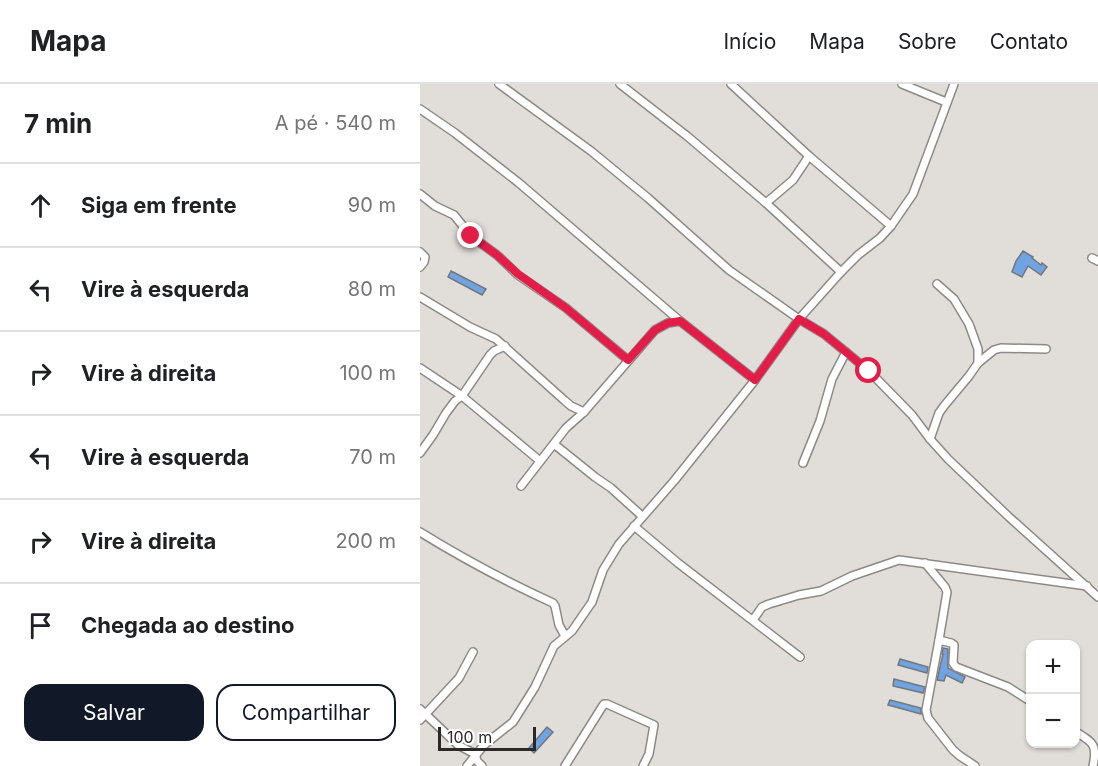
<!DOCTYPE html>
<html lang="pt">
<meta charset="utf-8">
<style>
:root{--surface:#fff;--page:#f2f2f2;--text:#202124;--muted:#757577;--line:#e0e0e0;--accent:#111827}
body{margin:0;font-family:Inter,sans-serif;background:var(--page);color:var(--text)}
.controls{position:absolute;right:18px;bottom:18px;display:grid;overflow:hidden;border-radius:12px;box-shadow:0 2px 4px #0004}
.controls button{width:54px;height:54px;display:grid;place-items:center;padding:0;border:0;border-bottom:2px solid var(--line);background:var(--surface);color:var(--text);font:30px sans-serif}
.scale{position:absolute;left:18px;bottom:15px;width:98px;box-sizing:border-box;padding-left:6px;border:3px solid #2a2928;border-top:0;font-size:16px;line-height:21px;white-space:nowrap;color:#2a2928;-webkit-text-stroke:4px #fff;paint-order:stroke}
.stop{position:absolute;width:18px;height:18px;margin:-14px;border:4px solid #e11d48;border-radius:50%;background:#fff}
.stop.end{background:#e11d48;border-color:#fff;box-shadow:0 2px 6px #0008}
.list{margin:0;padding:0;list-style:none}
h2{display:flex;justify-content:space-between;align-items:center;height:78px;margin:0;padding:0 24px;font-size:26px}
h2 small{font-size:20px;font-weight:400;color:var(--muted)}
.list li{display:grid;grid-template-columns:39px 1fr auto;gap:18px;align-items:center;box-sizing:border-box;height:84px;padding:0 24px;border-top:2px solid var(--line)}
.list b{display:block;font-size:22px;white-space:nowrap}
.list em{font-size:20px;font-style:normal;color:var(--muted)}
.actions{display:flex;gap:12px;padding:18px 24px}
.actions a{flex:1;padding:14px 0;border:2px solid var(--accent);border-radius:18px;text-align:center;font-size:21px;color:var(--accent)}
.actions .main{background:var(--accent);color:#fff}
.icon{flex:none;width:33px;height:33px;fill:none;stroke:currentColor;stroke-width:2;stroke-linecap:round;stroke-linejoin:round}
.map{position:relative;flex:none;width:678px;height:682px;overflow:hidden}
header{display:flex;align-items:center;gap:36px;box-sizing:border-box;height:84px;padding:0 30px;background:var(--surface);border-bottom:2px solid var(--line)}
header strong{font-size:28px}
nav{display:flex;gap:33px;margin-inline-start:auto;font-size:21px}
main{display:flex}
aside{flex:1;background:var(--surface)}
.map>svg:first-child{display:block}
.building{fill:#6fa3e1;stroke:#74777a;stroke-width:1.5}
.lines{fill:none;stroke-linecap:round;stroke-linejoin:round}
.minor-casing{stroke:#8d8a86;stroke-width:10}
.minor{stroke:#fff;stroke-width:7}
.route{stroke:#e11d48;stroke-width:8}
</style>
<header>
<strong>Mapa</strong>
<nav><a>Início</a><a>Mapa</a><a>Sobre</a><a>Contato</a></nav>
</header>
<main>
<aside>
<h2>7 min<small>A pé · 540 m</small></h2>
<ul class="list">
<li><svg class="icon" aria-label="ahead" viewBox="0 0 24 24"><path d="M12 20V5M6 11l6-6 6 6"/></svg><div><b>Siga em frente</b></div><em>90 m</em></li>
<li><svg class="icon" aria-label="left" viewBox="0 0 24 24"><path d="M17 20v-9H6M10 6l-5 5 5 5"/></svg><div><b>Vire à esquerda</b></div><em>80 m</em></li>
<li><svg class="icon" aria-label="right" viewBox="0 0 24 24"><path d="M7 20v-9h11M14 6l5 5-5 5"/></svg><div><b>Vire à direita</b></div><em>100 m</em></li>
<li><svg class="icon" aria-label="left" viewBox="0 0 24 24"><path d="M17 20v-9H6M10 6l-5 5 5 5"/></svg><div><b>Vire à esquerda</b></div><em>70 m</em></li>
<li><svg class="icon" aria-label="right" viewBox="0 0 24 24"><path d="M7 20v-9h11M14 6l5 5-5 5"/></svg><div><b>Vire à direita</b></div><em>200 m</em></li>
<li><svg class="icon" aria-label="arrive" viewBox="0 0 24 24"><path d="M6 21V4h12l-3 4 3 4H6"/></svg><div><b>Chegada ao destino</b></div></li>
</ul>
<div class="actions"><a class="main">Salvar</a><a>Compartilhar</a></div>
</aside>
<div class="map">
<svg width="678" height="682" viewBox="0 0 678 682">
<rect width="100%" height="100%" fill="#e1deda"/>
<g class="building">
<path d="M603,167L613,173L612,174L621,181L622,179L627,183L621,191L608,182L602,193L592,188L596,177Z"/>
<path d="M31,187L66,205L62,211L28,193Z"/>
<path d="M523,564L528,565V584L545,593L542,599L526,591L524,597L517,596L523,570H522Z"/>
<path d="M480,575L508,583L507,589L478,581Z"/>
<path d="M474,595L505,603L503,609L473,602Z"/>
<path d="M470,616L501,624V630L468,621Z"/>
<path d="M127,643L133,648L114,669L109,664Z"/>
</g>
<g class="lines">
<defs>
<g id="minor">
<path d="M79,0L171,67L228,114L309,186L379,235L404,250L449,287L492,331L510,355L528,375L589,433L678,513"/>
<path d="M200,0L267,52L346,119L421,188"/>
<path d="M311,0L389,72L471,142"/>
<path d="M482,0L526,18"/>
<path d="M0,25L35,49L99,99L260,237L335,296"/>
<path d="M0,110L15,122L34,131L51,152L77,171L98,191L146,224L208,276"/>
<path d="M346,119L373,96L389,72"/>
<path d="M0,168L5,173L4,178L0,183"/>
<path d="M672,174L678,177"/>
<path d="M517,200L534,215L549,240L558,265V279"/>
<path d="M0,213L50,243L76,255L144,316L151,322L164,328"/>
<path d="M0,284L42,312L120,377"/>
<path d="M510,355L519,329L524,322L549,292L558,279L574,266L581,264L626,265"/>
<path d="M134,360L175,393L191,404L222,432"/>
<path d="M0,369L13,351L26,329L35,317L42,312L70,271L74,267L85,262"/>
<path d="M383,379L400,337L412,295L426,268"/>
<path d="M101,402L146,344L164,328L235,246L248,239L260,237"/>
<path d="M214,442L258,479L380,573"/>
<path d="M0,448C42,474 87,498 133,519L135,522L139,541L145,552"/>
<path d="M505,479L525,503L527,508L519,556L506,626L508,634L533,666L540,672L555,682"/>
<path d="M333,536L342,523L349,520L379,511L401,507L432,492L479,476L667,502"/>
<path d="M519,556L531,559L534,561L533,579L536,583L588,603L610,617"/>
<path d="M0,625L38,661L55,670L57,677L62,682"/>
<path d="M0,636L39,594L53,568"/>
<path d="M656,648C672,658 678,660 673,682"/>
<path d="M47,682L64,661L93,638L115,603L134,562L152,547L172,518L183,486L199,460L254,397L335,296L379,235L421,188L438,171L460,154L471,142L493,110L534,0"/>
<path d="M145,682L182,623L184,620H187L234,641L229,670L223,682"/>
</g>
</defs>
<use href="#minor" class="minor-casing"/>
<use href="#minor" class="minor"/>
</g>
<g class="lines">
<path class="route" d="M51,152L77,171L98,190L146,224L208,276L235,246L248,239L260,237L335,296L379,235L404,250L449,287"/>
</g>
</svg>
<div class="controls">
<button>+</button>
<button>−</button>
</div>
<div class="scale">100 m</div>
<div class="stop" style="left:449px;top:287px"></div>
<div class="stop end" style="left:51px;top:152px"></div>
</div>
</main>
